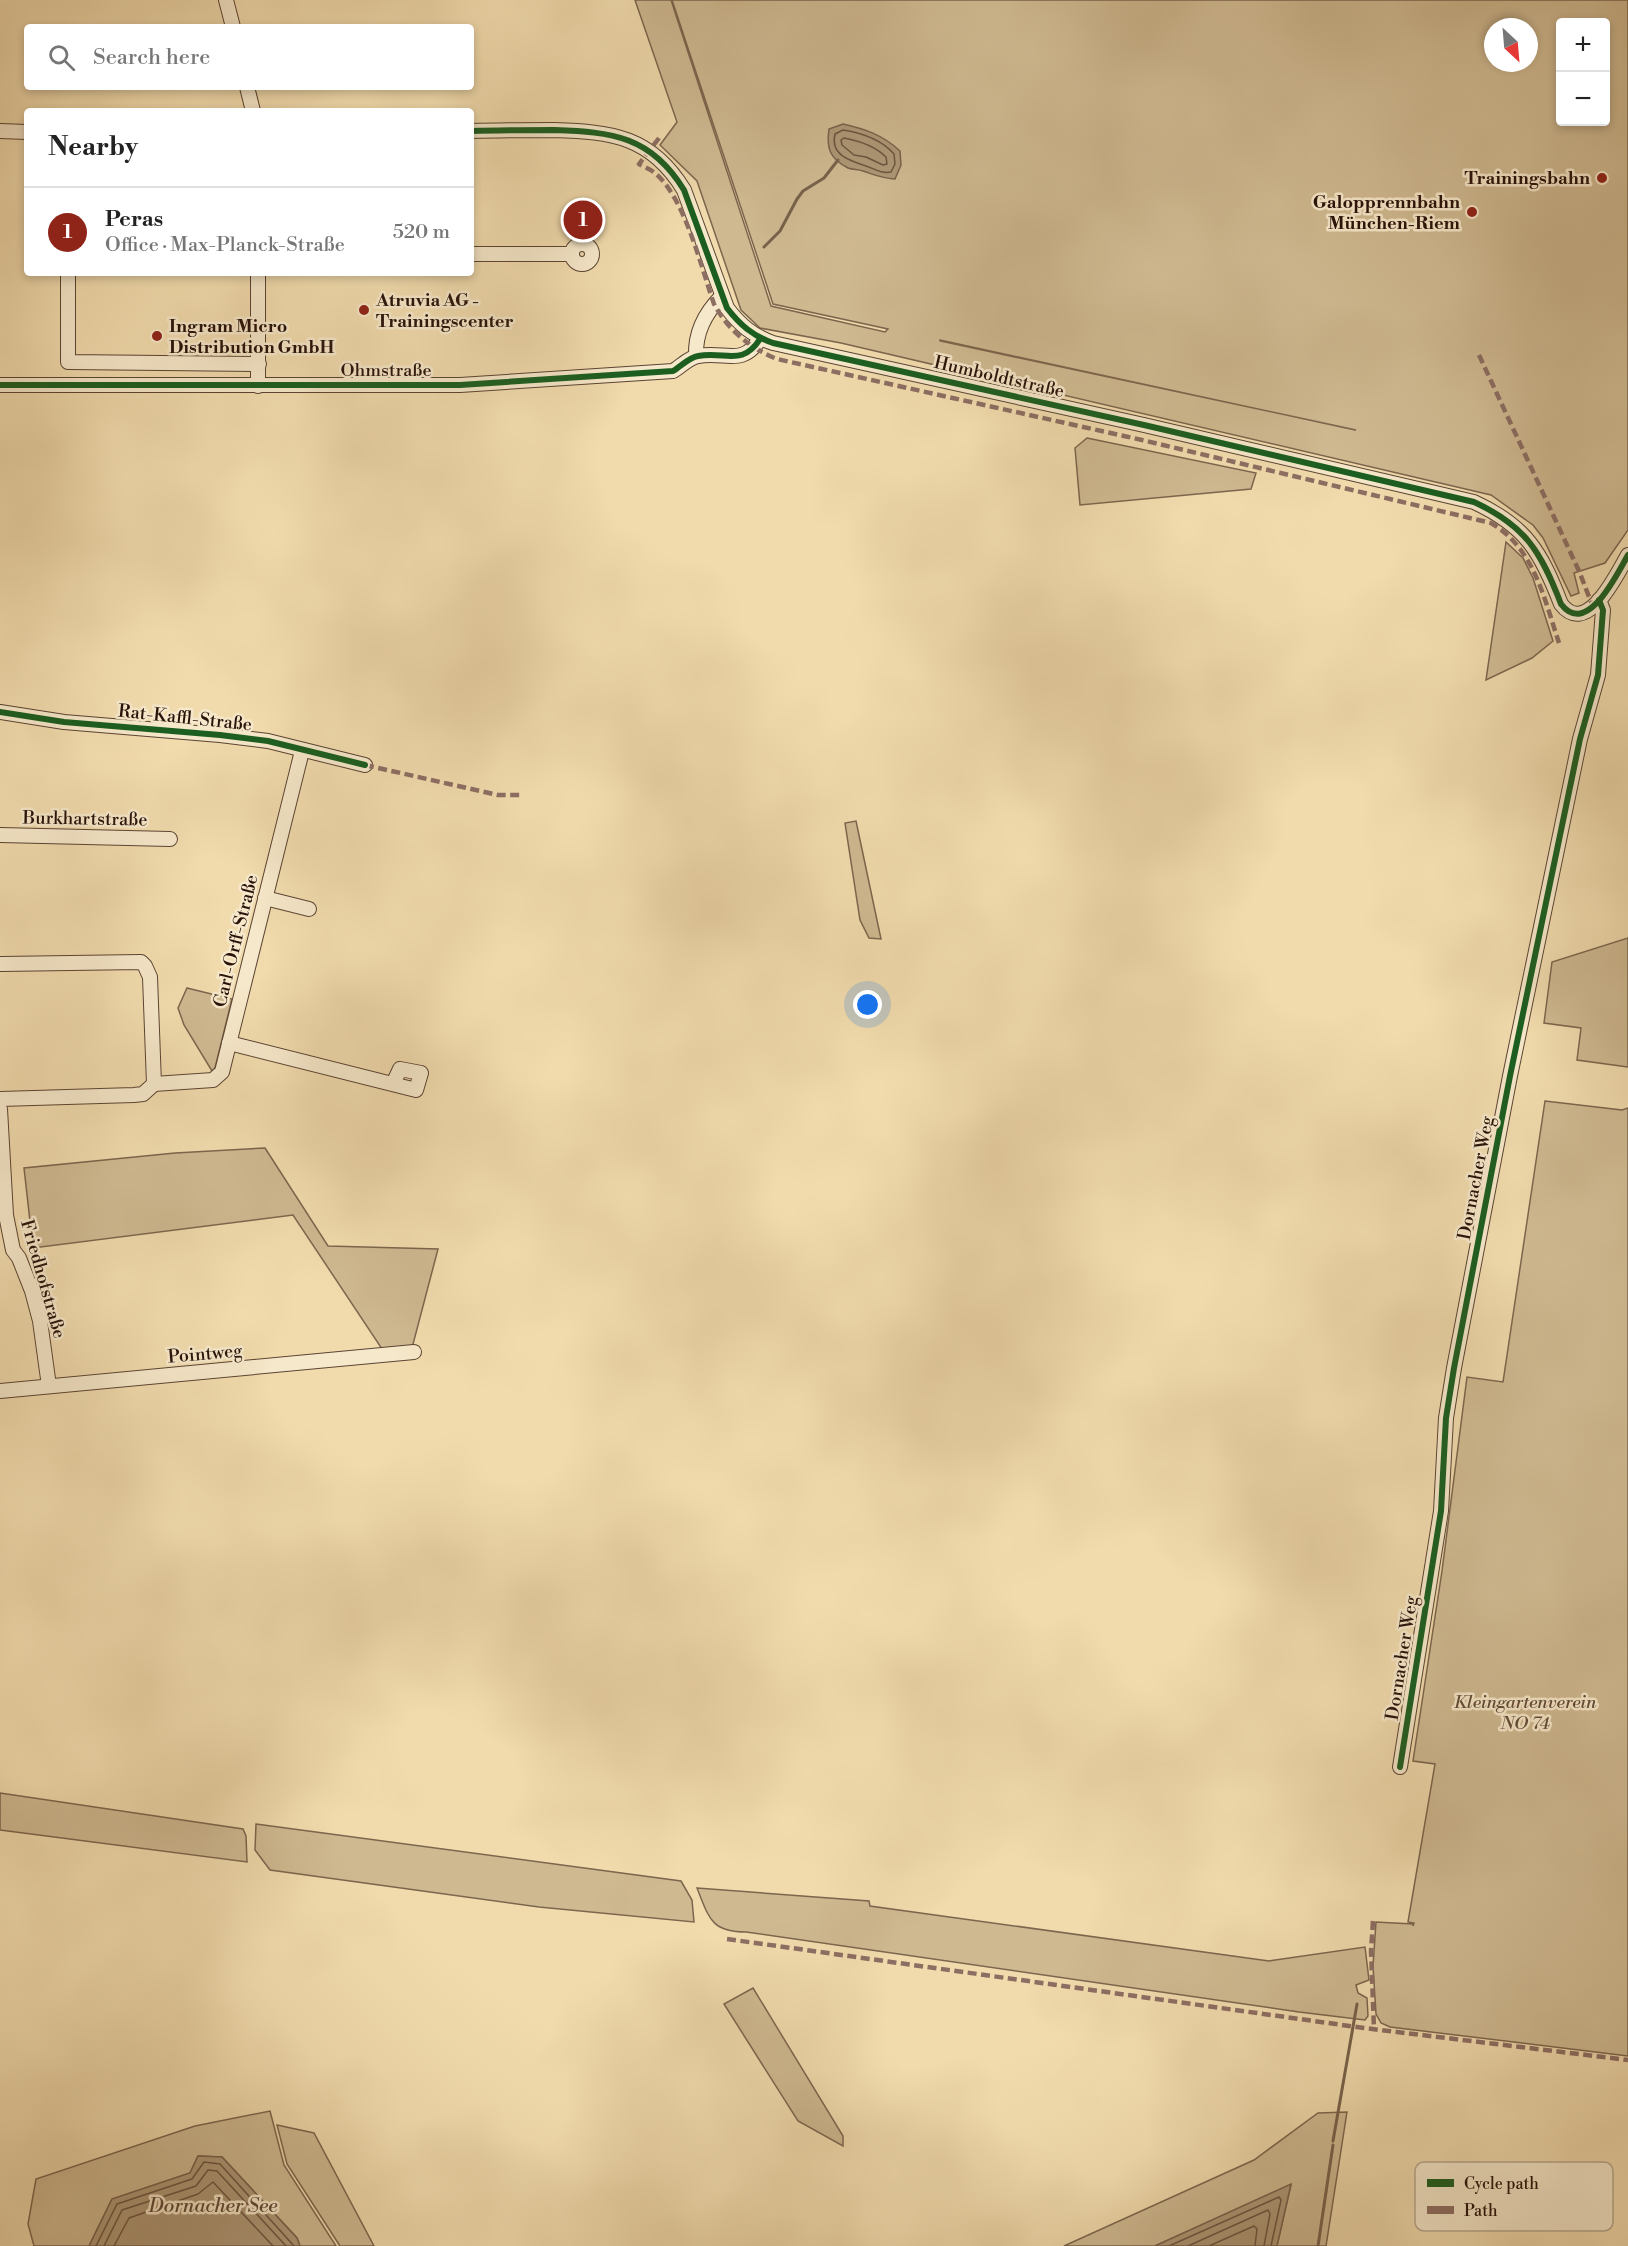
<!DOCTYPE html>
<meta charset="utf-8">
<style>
:root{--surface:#fff;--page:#f6f6f6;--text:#222;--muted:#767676;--line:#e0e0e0;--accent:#8f2418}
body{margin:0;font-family:"Libre Bodoni",serif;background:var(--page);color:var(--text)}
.controls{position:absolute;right:18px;top:18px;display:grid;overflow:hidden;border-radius:6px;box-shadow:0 3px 9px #0003}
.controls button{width:54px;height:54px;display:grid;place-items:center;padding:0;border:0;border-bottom:2px solid var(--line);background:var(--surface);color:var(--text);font:30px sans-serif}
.compass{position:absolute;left:1484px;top:18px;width:54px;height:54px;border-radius:50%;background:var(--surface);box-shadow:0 3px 9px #0003;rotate:154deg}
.you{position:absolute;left:868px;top:1005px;width:21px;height:21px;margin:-15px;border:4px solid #fff;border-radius:50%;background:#1a73e8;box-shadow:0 0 0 9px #1a73e833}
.badge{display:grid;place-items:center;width:39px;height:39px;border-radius:50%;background:var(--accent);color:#fff;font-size:20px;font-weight:700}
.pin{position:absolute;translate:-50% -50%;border:3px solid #fff;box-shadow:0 2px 6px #0006}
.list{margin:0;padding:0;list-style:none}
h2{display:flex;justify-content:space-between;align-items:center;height:78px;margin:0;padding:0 24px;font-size:26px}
h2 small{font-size:20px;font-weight:400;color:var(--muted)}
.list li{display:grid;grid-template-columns:39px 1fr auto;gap:18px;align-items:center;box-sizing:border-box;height:90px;padding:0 24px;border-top:2px solid var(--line)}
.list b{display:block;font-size:22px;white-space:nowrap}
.list p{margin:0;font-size:20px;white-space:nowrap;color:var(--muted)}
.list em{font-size:20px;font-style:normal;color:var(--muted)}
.icon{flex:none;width:33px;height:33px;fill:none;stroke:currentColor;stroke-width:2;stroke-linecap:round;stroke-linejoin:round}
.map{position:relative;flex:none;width:1628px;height:2246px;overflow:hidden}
.search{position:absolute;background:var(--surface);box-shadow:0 3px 9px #0003;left:24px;top:24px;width:450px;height:66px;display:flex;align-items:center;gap:15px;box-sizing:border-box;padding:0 21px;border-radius:6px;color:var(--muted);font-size:22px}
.panel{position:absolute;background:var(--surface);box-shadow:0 3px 9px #0003;left:24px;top:108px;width:450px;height:168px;border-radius:6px}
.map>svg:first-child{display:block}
.green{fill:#cfb991;stroke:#7c664e;stroke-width:1.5;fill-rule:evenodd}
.water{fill:#ad9776;stroke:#78624b;stroke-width:1.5}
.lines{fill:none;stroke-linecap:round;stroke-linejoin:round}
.shore{stroke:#6b5440;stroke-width:1.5}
.stream{stroke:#78624b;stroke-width:3}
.minor-casing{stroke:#5b4433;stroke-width:16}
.minor{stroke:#f6e8ca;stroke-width:14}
.quiet{stroke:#8d6e63;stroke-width:4.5;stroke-dasharray:9 4.5;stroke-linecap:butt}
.cycleway-casing{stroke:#f6e8ca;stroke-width:10}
.cycleway{stroke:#1b5e20;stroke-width:6}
.poi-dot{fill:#8f2418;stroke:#f6e8ca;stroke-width:2}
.labels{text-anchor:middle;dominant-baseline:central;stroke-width:5;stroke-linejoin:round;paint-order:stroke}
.poi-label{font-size:18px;font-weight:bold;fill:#29120a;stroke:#f6e8ca;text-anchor:end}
.street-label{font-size:18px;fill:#29120a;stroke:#f6e8ca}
.park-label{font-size:18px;font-style:italic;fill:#634c39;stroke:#f6e8ca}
.water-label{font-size:20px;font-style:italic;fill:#5e4735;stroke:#f6e8ca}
.key{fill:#f6e8ca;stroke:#b8a890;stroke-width:1.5}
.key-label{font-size:16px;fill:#29120a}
</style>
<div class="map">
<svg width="1628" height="2246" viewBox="0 0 1628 2246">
<rect width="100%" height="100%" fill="#f1dbad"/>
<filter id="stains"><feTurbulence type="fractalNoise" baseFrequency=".00333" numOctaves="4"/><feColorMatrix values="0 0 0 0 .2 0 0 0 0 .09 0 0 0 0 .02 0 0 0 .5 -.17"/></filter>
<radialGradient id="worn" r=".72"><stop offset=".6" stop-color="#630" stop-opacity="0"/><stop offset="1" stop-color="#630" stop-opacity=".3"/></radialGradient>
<g class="green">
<path d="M635,0H671L771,306L885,332L888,329L773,304L672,0H1628V530L1605,563L1574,573L1579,593L1571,596L1543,538L1533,525L1491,495L841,343L760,328L741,310L697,181L660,145L677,122ZM1560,22H1606V122H1560ZM1493,27H1529V63H1493ZM940,340L1355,430H1356L940,341Z"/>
<path d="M1087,438L1256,473L1251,489L1080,505L1075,448Z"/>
<path d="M1506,542L1523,558L1533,578L1553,641L1532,658L1486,680Z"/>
<path d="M856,821L881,939L869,938L860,920L845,823Z"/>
<path d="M1628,938V1067L1577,1060L1581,1028L1544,1023L1552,962Z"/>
<path d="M187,988L232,999L215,1068L212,1071L184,1025L178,1008Z"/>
<path d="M1545,1101L1622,1110L1628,1108V2056L1390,2027L1381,2023L1376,2014L1373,1966L1376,1922L1413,1924V1926L1414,1923L1408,1922L1435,1764L1413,1761L1442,1571L1467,1377L1503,1382Z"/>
<path d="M265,1148L328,1246L438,1249L412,1348L384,1352L293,1215L33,1248L24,1168L175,1153Z"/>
<path d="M0,1793L243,1829L246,1836L247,1862L0,1830Z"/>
<path d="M256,1824L681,1881L692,1900L694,1922L539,1907L270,1870L255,1850Z"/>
<path d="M697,1888L869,1901L870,1906L1269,1961L1365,1947L1369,1980L1356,1985L1358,1993L1367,1998L1368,2016L1365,2020L1299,2012L746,1932C711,1932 709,1918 697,1888Z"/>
<path d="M753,1988L843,2136V2146L798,2121L724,2004Z"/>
<path d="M270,2111L284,2165L336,2246H300L297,2238L222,2157L198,2156L190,2173L112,2199L89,2246H34L28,2224L36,2179L195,2126Z"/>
<path d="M1347,2112L1326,2246H1277L1291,2185L1155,2246H1064L1254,2160L1318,2113Z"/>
<path d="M277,2125L314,2133L374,2246H340L287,2164Z"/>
</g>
<g class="water">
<path d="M843,124C865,129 883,135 900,151L901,165L895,179C880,178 875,175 863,171C858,169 853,170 848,168C830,159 826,148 829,129Z"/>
<path d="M198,2156L222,2157L297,2238L300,2246H89L112,2199L190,2173Z"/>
<path d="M1291,2184L1277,2246H1155Z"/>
</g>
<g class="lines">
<g class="shore">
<path d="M843,130C862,133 881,139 894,154L895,164L891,172C880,174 874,168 863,165C848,160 830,154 835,134Z"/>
<path d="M844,138C860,141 875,146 886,157L887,164L883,165L866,157L854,155L842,145L841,140Z"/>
<path d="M96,2246L117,2204L192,2179L204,2162L220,2164L294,2246"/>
<path d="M104,2246L122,2210L196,2186L208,2170L217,2171L286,2246"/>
<path d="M114,2246L129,2218L198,2194L213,2182L273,2246"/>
<path d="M1169,2246L1279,2197L1281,2200L1271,2246"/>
<path d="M1188,2246L1268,2210L1270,2214L1264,2246"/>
<path d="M1209,2246L1254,2226L1257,2229L1255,2246"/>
</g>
<g class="stream">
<path d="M764,247L780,231L797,199L803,191L824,178L838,160"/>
<path d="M1333,2141L1357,2004"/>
<path d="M1318,2246L1333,2145"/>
</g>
<defs>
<g id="minor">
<path d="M226,0L233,27"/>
<path d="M247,87L253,111"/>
<path d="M0,131L27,132"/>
<path d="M471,131C499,130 526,130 554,130C612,132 651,136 684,190L727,308C740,325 753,336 773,343L1144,425L1474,502C1526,526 1541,552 1561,604C1587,638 1617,574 1628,555"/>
<circle cx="582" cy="254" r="10"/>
<path d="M471,254H572"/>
<path d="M68,273V362L259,364"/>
<path d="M696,356C695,332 706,312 722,296"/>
<path d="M0,385H460L673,371C681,366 690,357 698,356C726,351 742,367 760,339"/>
<path d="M258,386V273"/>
<path d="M0,712L64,722L220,735L268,741L365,765"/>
<path d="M0,835L170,839"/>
<path d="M265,898L309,909"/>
<path d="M0,964L141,962L145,966L150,977L154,1084L143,1094L134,1095L0,1099"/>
<path d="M229,1043L416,1090L421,1073L400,1069L393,1084"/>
<path d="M154,1084L213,1080L222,1072L302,751"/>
<path d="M0,1109L6,1215L13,1250L19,1258L32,1291L40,1321L49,1386"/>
<path d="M0,1391L414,1352"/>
<path d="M1400,1767L1441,1511L1446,1418L1454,1368L1510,1076L1580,739L1598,675L1603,610L1599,600"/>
</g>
</defs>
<use href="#minor" class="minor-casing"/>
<use href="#minor" class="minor"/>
<g class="quiet">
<path d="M659,138L639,164C644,167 650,169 655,173C685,198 701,267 714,304C728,330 750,348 777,359L1142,440L1491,523C1534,548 1544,598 1559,643"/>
<path d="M1479,355L1579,571L1593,607"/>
<path d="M365,765L498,795H523"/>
<path d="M1373,1921L1371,1951L1374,2029"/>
<path d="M727,1939L1364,2028L1628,2060"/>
</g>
<defs>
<g id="cycleway">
<path d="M471,131C499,130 526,130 554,130C612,132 651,136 684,190L727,308C740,325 753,336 773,343L1144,425L1474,502C1526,526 1541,552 1561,604C1587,638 1617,574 1628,555"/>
<path d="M0,385H460L673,371C681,366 690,357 698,356C726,351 742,367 760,339"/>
<path d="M0,712L64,722L220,735L268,741L365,765"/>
<path d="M1400,1767L1441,1511L1446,1418L1454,1368L1510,1076L1580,739L1598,675L1603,610L1599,600"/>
</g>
</defs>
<use href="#cycleway" class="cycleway-casing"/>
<use href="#cycleway" class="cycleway"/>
</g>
<g class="poi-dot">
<circle cx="1602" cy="178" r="6"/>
<circle cx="1472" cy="212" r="6"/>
<circle cx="364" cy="310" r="6"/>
<circle cx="157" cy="336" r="6"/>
</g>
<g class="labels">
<g class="poi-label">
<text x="1590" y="178">Trainingsbahn</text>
<text x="1460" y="202">Galopprennbahn<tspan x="1460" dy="21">München-Riem</tspan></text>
<text x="376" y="300" text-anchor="start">Atruvia AG -<tspan x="376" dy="21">Trainingscenter</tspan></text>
<text x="169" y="326" text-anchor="start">Ingram Micro<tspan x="169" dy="21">Distribution GmbH</tspan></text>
</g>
<g class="street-label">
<text x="386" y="370">Ohmstraße</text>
<text transform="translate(999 377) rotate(13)">Humboldtstraße</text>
<text transform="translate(185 718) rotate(6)">Rat-Kaffl-Straße</text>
<text transform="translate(85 819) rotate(1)">Burkhartstraße</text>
<text transform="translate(236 941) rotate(-76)">Carl-Orff-Straße</text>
<text transform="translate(1476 1178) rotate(-79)">Dornacher Weg</text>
<text transform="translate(43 1279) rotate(74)">Friedhofstraße</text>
<text transform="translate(205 1354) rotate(-5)">Pointweg</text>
<text transform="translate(1402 1658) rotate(-81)">Dornacher Weg</text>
</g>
<g class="park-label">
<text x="1525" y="1702">Kleingartenverein<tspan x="1525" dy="21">NO 74</tspan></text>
</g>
<g class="water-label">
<text x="213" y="2206">Dornacher See</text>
</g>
</g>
<rect x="1415" y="2162" width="198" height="69" rx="9" class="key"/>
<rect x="1427" y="2179" width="27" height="8" fill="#1b5e20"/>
<rect x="1427" y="2206" width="27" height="8" fill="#8d6e63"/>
<g class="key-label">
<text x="1464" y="2189">Cycle path</text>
<text x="1464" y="2216">Path</text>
</g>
<rect width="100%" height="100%" filter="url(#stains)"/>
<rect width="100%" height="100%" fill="url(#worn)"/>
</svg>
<div class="controls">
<button>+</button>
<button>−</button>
</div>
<svg class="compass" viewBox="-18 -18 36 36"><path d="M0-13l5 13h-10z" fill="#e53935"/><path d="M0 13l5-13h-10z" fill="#767676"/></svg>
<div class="you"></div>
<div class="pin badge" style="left:583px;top:220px">1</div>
<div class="search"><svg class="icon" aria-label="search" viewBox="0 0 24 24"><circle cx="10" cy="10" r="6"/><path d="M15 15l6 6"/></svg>Search here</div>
<section class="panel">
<h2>Nearby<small></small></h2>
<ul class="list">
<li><span class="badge">1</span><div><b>Peras</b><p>Office · Max-Planck-Straße</p></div><em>520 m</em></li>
</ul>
</section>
</div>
